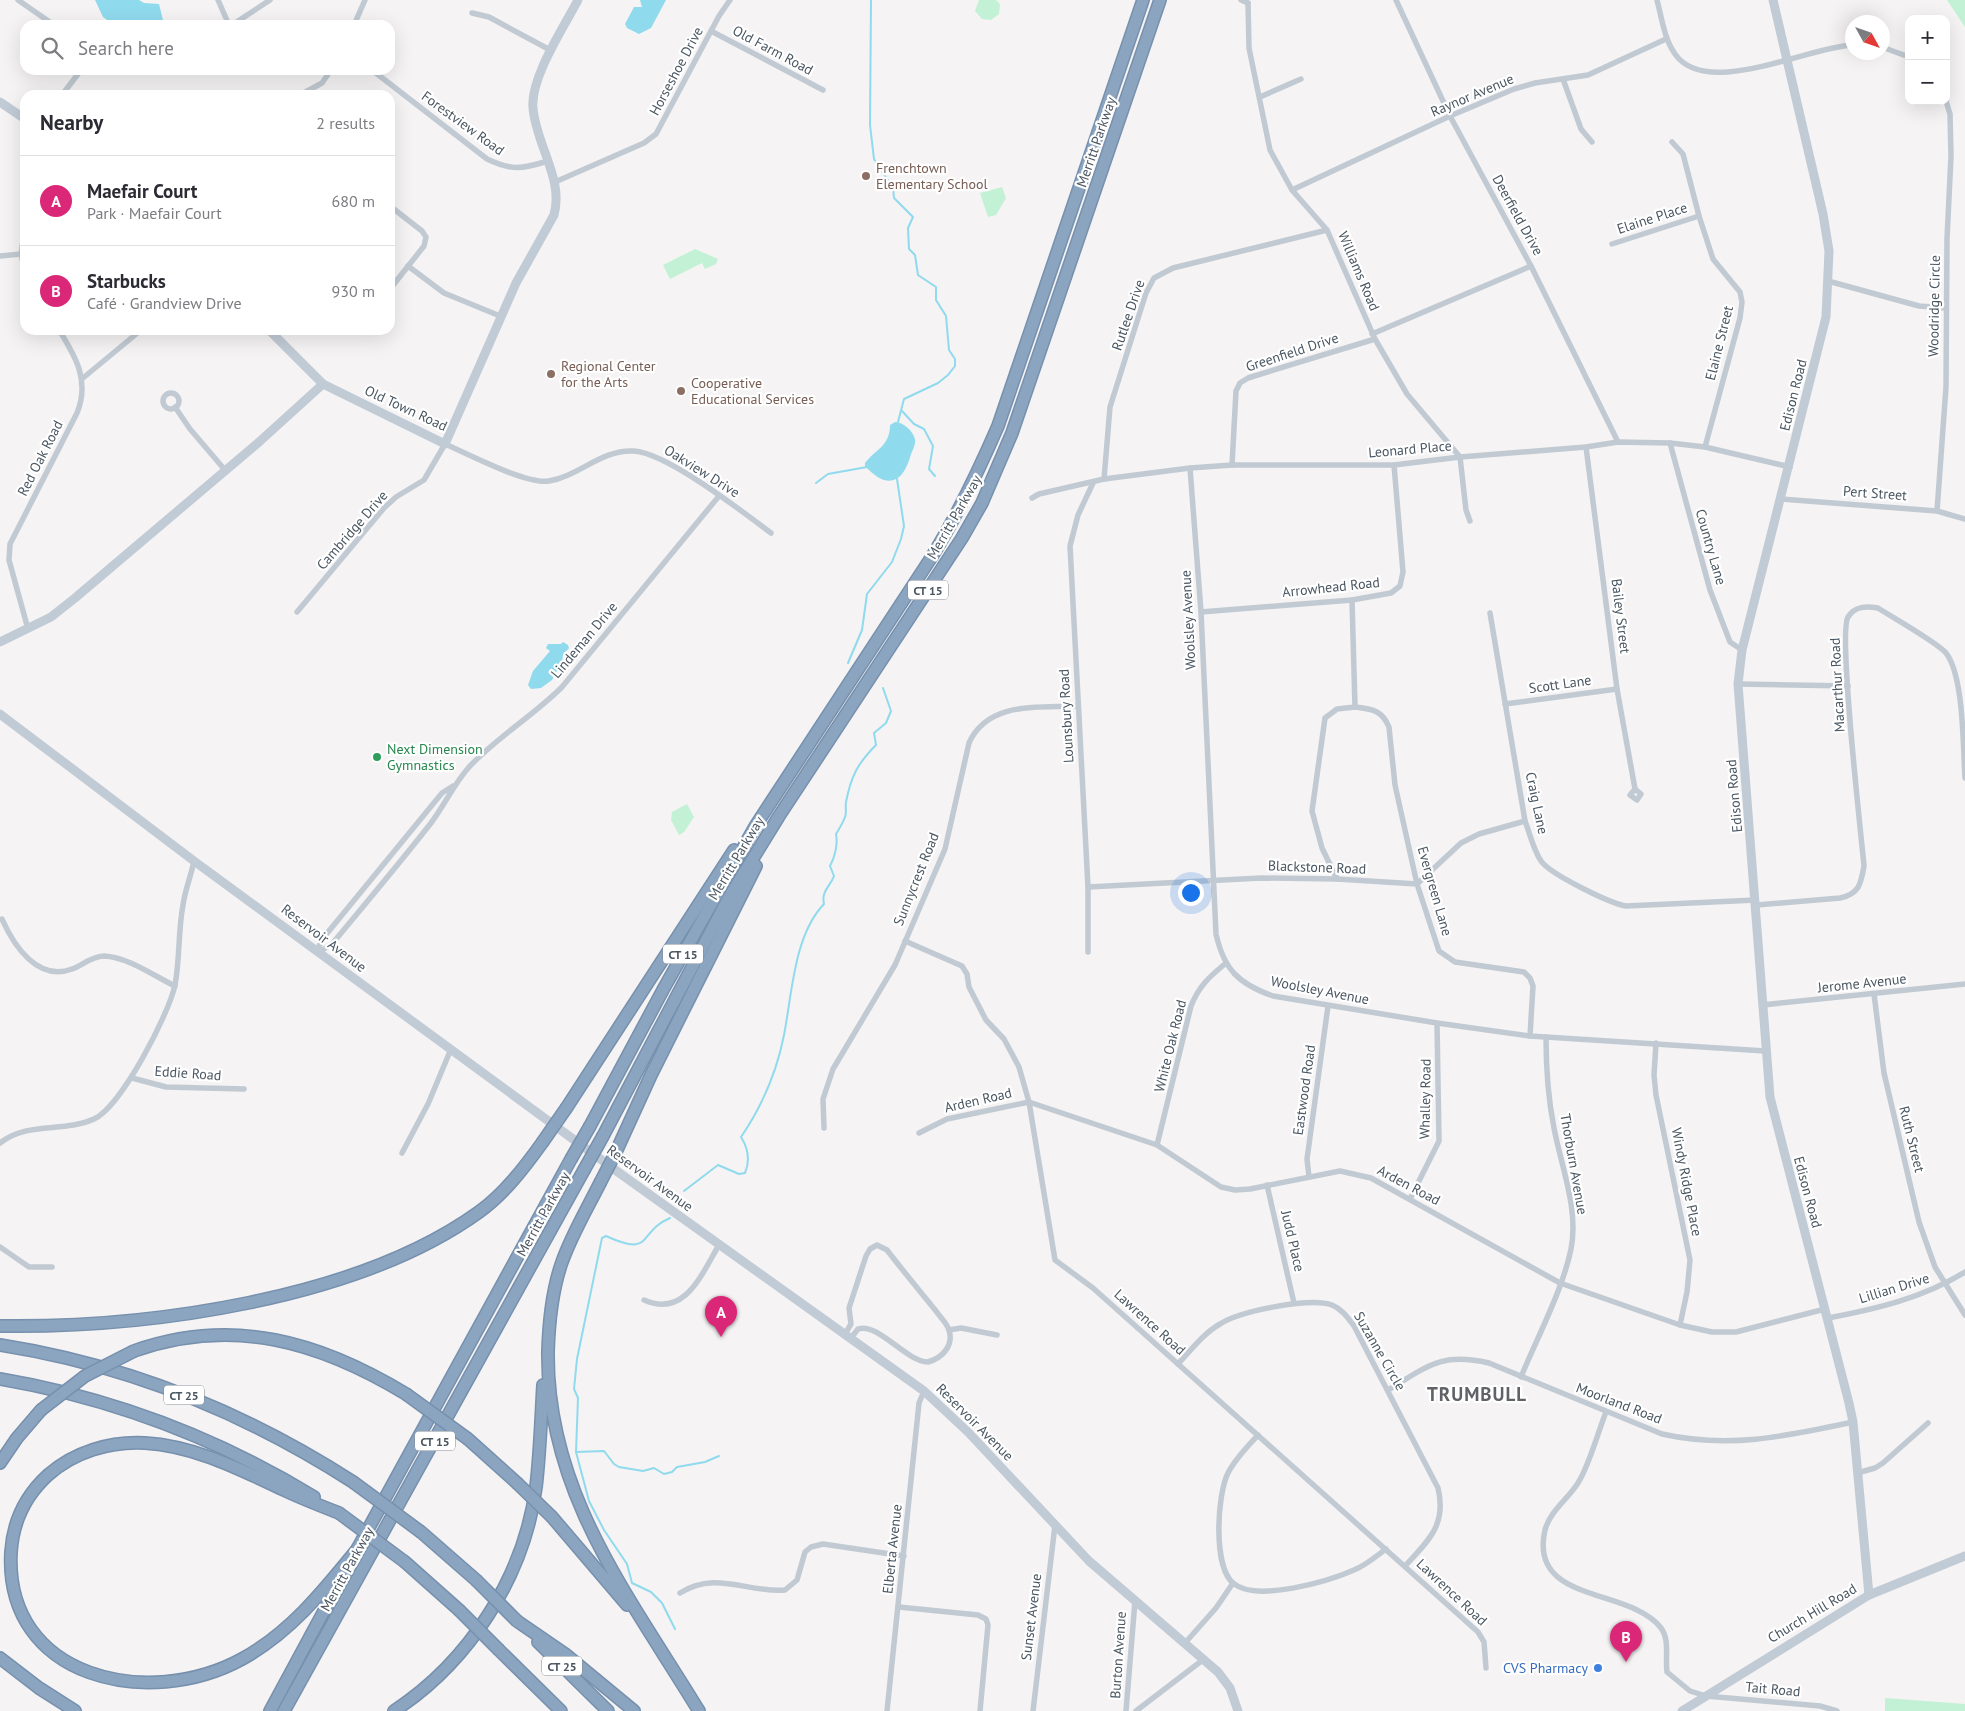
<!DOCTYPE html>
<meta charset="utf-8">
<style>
:root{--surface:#fff;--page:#f7f7f7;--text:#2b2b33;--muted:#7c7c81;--line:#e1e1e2;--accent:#db2777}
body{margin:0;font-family:"PT Sans",sans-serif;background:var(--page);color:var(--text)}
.controls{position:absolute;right:15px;top:15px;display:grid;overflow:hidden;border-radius:10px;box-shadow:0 5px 20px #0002}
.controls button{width:45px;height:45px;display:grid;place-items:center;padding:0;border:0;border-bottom:1px solid var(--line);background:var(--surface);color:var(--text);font:25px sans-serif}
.compass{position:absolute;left:1845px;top:15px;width:45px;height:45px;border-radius:50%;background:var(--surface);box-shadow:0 5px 20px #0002;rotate:130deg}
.you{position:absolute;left:1190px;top:892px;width:18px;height:18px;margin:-12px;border:4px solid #fff;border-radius:50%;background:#1a73e8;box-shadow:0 0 0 8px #1a73e833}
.badge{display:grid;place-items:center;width:32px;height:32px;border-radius:50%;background:var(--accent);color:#fff;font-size:16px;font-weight:700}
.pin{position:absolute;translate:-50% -41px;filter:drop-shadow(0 1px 2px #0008)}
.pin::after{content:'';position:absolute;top:26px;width:18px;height:15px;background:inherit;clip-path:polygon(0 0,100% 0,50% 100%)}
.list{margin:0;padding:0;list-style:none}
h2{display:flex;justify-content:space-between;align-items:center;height:65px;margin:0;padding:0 20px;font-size:21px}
h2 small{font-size:16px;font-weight:400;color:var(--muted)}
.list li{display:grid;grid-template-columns:32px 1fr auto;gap:15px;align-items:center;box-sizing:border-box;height:90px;padding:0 20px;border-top:1px solid var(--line)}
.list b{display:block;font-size:19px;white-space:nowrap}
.list p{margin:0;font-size:16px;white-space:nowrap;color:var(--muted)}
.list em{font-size:16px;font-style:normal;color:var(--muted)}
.icon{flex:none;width:28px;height:28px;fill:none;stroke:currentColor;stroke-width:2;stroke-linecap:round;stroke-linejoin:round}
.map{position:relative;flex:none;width:1965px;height:1711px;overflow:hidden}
.search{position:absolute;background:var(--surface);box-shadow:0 5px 20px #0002;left:20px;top:20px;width:375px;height:55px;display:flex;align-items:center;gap:12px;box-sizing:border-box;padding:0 18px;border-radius:15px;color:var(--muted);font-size:19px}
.panel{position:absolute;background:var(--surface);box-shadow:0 5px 20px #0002;left:20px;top:90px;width:375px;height:245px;border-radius:15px}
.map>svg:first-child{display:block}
.green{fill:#c3f1d5}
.water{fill:#90daee}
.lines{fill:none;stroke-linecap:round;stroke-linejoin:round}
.stream{stroke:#90daee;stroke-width:2}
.highway-casing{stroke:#7690ad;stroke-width:14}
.street{stroke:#c1cad2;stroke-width:5.5}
.secondary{stroke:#c1cbd6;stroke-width:9}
.highway{stroke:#8ba5c1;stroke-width:11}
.highway-bridge-casing{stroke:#7690ad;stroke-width:14;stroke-linecap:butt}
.highway-bridge{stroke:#8ba5c1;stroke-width:11}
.education-dot{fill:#8d6e63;stroke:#fff;stroke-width:2}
.leisure-dot{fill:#2e9e5b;stroke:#fff;stroke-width:2}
.shop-dot{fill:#3f7fe0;stroke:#fff;stroke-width:2}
.labels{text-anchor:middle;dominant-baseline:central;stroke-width:4.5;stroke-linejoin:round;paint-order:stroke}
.shield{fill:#fff;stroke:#808990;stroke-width:1}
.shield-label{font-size:12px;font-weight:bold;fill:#4a5661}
.street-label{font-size:14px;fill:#4a5661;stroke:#fff}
.education-label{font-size:14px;fill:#785e54;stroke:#fff;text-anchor:start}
.leisure-label{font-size:14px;fill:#27864d;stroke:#fff;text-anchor:start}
.shop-label{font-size:14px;fill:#366cbe;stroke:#fff;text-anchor:end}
.district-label{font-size:19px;font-weight:bold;letter-spacing:1px;fill:#5f6368;stroke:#fff}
</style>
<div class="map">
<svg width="1965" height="1711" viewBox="0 0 1965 1711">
<rect width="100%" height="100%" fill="#f5f3f3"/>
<g class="green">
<path d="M979,0H996L1000,4L999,14L991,20L982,19L975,11Z"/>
<path d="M1947,0H1965V27Z"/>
<path d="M1002,187L1006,198L996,215L988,217L980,193Z"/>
<path d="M695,249L718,259L716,264L705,269L702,263L670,279L663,265Z"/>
<path d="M687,804L694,817L684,832L679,835L671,820L672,812Z"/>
<path d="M1885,1698L1965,1704V1711H1885Z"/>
</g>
<g class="water">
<path d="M95,0H139L144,3L159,4L163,20L169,25H114L103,17Z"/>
<path d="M640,0H666L651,28L639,34L627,28L625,24L634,7H642Z"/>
<path d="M895,422C903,422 913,431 915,439C916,443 913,450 911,454C903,484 887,490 865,466V463C876,449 890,446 890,425Z"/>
<path d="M563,642L568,645L569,648L563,655L562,662L552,680L541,688L531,689L528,685L533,671L550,651L546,648L548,644H561Z"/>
</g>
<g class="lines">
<g class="stream">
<path d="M871,0L870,125L874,159L893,188L894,198L913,217L908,228L909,249L915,255L918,275L936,287V300L946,316L949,350L955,359V366L948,375L938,383L904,399L898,422"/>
<path d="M902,411L914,424L924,429L933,446L929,469L935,476"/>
<path d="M816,483L828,474L867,467"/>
<path d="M848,663L862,630L867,594L892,562L901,539L904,526L897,479"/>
<path d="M684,1191L718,1165L739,1174L745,1173C750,1161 748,1148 741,1137C762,1106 777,1071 784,1035C792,994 794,935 824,904C821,891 830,887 834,876L830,866C835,857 838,844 836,834C839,829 843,823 845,817C847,813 845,807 846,802C851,776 858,763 876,745L874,733L886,723L891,711L883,688"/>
<path d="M670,1218C637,1232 654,1258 606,1236L602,1238L577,1359L574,1389L578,1398L576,1452L589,1501L604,1530L627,1564L632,1583L651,1592L662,1603L675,1629"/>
<path d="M576,1452L604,1451L614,1464L619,1467L643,1471L654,1468L664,1474L672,1472L677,1467L705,1462L719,1456"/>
</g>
<defs>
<g id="highway">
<path d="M567,1107L734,850"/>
<path d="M590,1126L664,988L756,825L931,558C957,516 978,472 998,426L1143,0"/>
<path d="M603,1136L728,899L779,816L962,538L982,503L1012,433L1160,0"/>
<path d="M615,1154L651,1075L756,866"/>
<path d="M600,1183C587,1209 572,1234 562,1262C552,1290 549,1320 548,1351C546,1492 629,1596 699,1711"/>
<path d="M0,1326C147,1328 357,1300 479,1212C504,1194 524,1168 542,1143"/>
<path d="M0,1345C127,1365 246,1413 353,1482"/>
<path d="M134,1351C233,1316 320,1342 406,1394"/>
<path d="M0,1379C112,1398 217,1438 314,1497"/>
<path d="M468,1439L517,1483"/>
<path d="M0,1463L17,1438L41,1410"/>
<path d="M339,1513C321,1506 303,1499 286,1491C241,1470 196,1446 145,1443C110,1441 74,1452 48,1475C25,1496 13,1521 11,1552C4,1679 149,1710 242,1659C291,1632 324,1590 359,1547"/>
<path d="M552,1517L627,1605"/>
<path d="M421,1532L476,1580"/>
<path d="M355,1553L571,1159"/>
<path d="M405,1562L459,1610"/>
<path d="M517,1621L565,1654L634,1711"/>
<path d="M538,1642L608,1711"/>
<path d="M499,1650L561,1711"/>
<path d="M0,1658L39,1688L75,1711"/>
<path d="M270,1711L344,1574"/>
<path d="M284,1711L584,1170"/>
<path d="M394,1711C469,1662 524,1577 536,1487C540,1454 541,1419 543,1385"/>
</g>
</defs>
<use href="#highway" class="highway-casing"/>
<g class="street">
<path d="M18,0L54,25"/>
<path d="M218,0L229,25"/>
<path d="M1241,0L1248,3"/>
<path d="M1396,0L1450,116L1531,266L1618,442"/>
<path d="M1657,0C1662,19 1664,38 1675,54C1706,99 1808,47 1852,45"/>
<path d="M1248,3L1249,48L1270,150L1292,190L1327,230L1375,339L1407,394L1460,457L1466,510L1470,521"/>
<path d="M472,13L489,17L552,51"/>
<path d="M232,25L270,0"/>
<path d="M354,25L365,0"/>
<path d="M711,31L823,90"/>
<path d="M1882,47L1909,57"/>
<path d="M372,70L487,159C512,171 522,169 548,161"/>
<path d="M1563,79L1581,129L1592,142"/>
<path d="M62,95L81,70"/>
<path d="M300,95L322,83L331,70"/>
<path d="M1260,97L1301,79"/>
<path d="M1672,142L1683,154L1699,216L1713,259L1740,292L1742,302L1740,318L1705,447"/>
<path d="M555,182L644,143L656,134L719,16L730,0"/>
<path d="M1292,190L1450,116L1514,89L1535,83L1588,75L1666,39"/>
<path d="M390,206L422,231L426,237L424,246L390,289"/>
<path d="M25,227L21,254L25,272"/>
<path d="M1612,244L1699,216"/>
<path d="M0,256L21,254"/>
<path d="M408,266L444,293L500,316"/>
<path d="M1828,281L1919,306L1946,308"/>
<path d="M1372,334L1531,266"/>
<path d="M83,378L141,330"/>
<circle cx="171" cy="401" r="8"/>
<path d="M175,407L190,429L225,470"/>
<path d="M1670,443L1710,590L1730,642L1742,650"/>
<path d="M1586,447L1617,689L1635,789L1641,794L1637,800L1630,795L1635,789"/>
<path d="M1232,465L1236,391L1240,383L1248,378L1375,339"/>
<path d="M1190,468L1201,612L1216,934C1224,970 1239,984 1273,996L1437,1023L1530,1036L1765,1051"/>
<path d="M1104,479L1110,407L1146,293L1154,278L1173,268L1327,230"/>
<path d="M1032,498L1039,494L1104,479L1190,468L1232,465H1394L1460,457L1586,447L1618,442L1670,443L1705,447L1790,467"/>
<path d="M1781,499L1937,511L1965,519"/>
<path d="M1937,511L1946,387L1947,239L1951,156L1950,114L1946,101"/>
<path d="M297,612L384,508L396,497L424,480L445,444C468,454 527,485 549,481C579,476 602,449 634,451C667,453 743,512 771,533"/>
<path d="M1201,612L1352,600L1391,593L1400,586L1403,572L1394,465"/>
<path d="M1490,613L1525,821C1530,834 1533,849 1541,861C1550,874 1609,903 1626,906L1756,900"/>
<path d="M28,629L9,560L10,544L77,413C90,381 76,357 59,330"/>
<path d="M1738,684L1848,686"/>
<path d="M1505,704L1617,689"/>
<path d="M1355,707C1372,709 1382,710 1389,727L1395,785L1417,884L1439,951L1455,962L1524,972L1530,978L1533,986L1530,1036"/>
<path d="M453,786L442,793L324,937L319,946V952L332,944C365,904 399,864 431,823C445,804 454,784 469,767C497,737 533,716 562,687L719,496"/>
<path d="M1337,879L1322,848L1312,811L1325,718L1337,709L1355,707L1352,600"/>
<path d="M1088,887L1261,878L1337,879L1417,884L1461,843L1479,834L1525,821"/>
<path d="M1757,905L1840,898C1859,894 1861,884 1864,866C1861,833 1838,633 1848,617C1855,606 1866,606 1878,608C1892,617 1938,643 1946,653C1964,676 1963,748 1965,778"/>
<path d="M2,919C14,946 38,982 72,969C83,965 92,956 104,956C128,957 154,976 175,986"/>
<path d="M905,941L962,966L967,974L969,987L986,1020L1004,1039L1019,1067L1029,1102L1055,1260L1093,1288L1478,1632L1484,1642L1486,1668"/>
<path d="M1088,952V887L1070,546L1078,515L1093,483"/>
<path d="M1874,994L1884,1073L1919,1222L1935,1267L1965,1315"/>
<path d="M1762,1005L1965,984"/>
<path d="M1656,1043L1654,1075L1656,1095L1690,1260L1687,1292L1680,1325"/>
<path d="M132,1078L166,1087L244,1089"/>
<path d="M824,1128L823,1099L833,1069L895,965L945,849L969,743C988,701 1038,708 1077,706"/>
<path d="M919,1133L947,1119L1029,1102L1157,1145L1221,1187L1235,1190L1250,1189L1340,1171L1371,1178L1560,1283L1680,1325L1712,1332H1736L1825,1309"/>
<path d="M0,1143C28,1121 63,1133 94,1119C121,1107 169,1014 175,985C180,958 178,931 183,905C185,890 191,876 194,861"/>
<path d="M1157,1145L1191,1006C1199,986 1209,977 1226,963"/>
<path d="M402,1153L428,1104L451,1049"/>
<path d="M1309,1177L1307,1159L1328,1006"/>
<path d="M1267,1185L1294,1303"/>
<path d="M1410,1199L1439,1141L1437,1023"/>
<path d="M0,1247L29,1267H52"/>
<path d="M644,1300C685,1318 701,1275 719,1245"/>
<path d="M1828,1318C1876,1309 1923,1298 1965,1272"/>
<path d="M949,1330L961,1328L997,1335"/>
<path d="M845,1334L851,1324L849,1308L866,1256L870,1249L877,1245L887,1250C903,1271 920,1291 936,1311C940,1317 947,1323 949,1330C954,1346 942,1358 928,1362C905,1361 878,1322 858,1329L851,1338"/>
<path d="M1178,1364C1191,1350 1204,1333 1220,1324C1240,1311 1310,1297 1332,1305C1342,1309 1348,1318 1354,1326L1438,1488C1447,1525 1428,1541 1405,1566"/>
<path d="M1521,1377C1537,1338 1563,1289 1571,1249C1579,1209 1561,1166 1554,1128C1548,1098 1546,1067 1546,1037"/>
<path d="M1388,1390C1428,1366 1441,1352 1489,1363L1662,1434C1730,1449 1787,1436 1853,1422"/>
<path d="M1606,1412C1598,1432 1589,1466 1578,1483C1568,1499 1550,1511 1545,1530C1528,1604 1630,1587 1661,1628C1670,1640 1665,1658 1667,1672L1690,1691L1706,1696L1820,1706L1837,1711"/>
<path d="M1258,1435C1247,1447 1235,1459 1228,1473C1217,1495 1213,1566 1233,1583C1256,1603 1329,1581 1354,1570C1366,1565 1375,1557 1386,1549"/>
<path d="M1857,1473L1875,1468L1883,1463L1928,1423"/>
<path d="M680,1593C716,1570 747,1593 785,1590L797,1580L805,1552L811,1547L823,1544L904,1556"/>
<path d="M899,1607L978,1615L986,1619L988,1625L980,1711"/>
<path d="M1185,1643L1216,1608L1233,1583"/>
<path d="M887,1711L919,1403L924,1391"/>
<path d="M1033,1711L1055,1525"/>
<path d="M1126,1711L1135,1601"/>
<path d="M1136,1711L1204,1659"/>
</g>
<g class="secondary">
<path d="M1773,0L1823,214L1829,251L1826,317L1742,650L1738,684L1770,1097L1849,1403L1853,1422L1869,1595"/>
<path d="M0,102L25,119"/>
<path d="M269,330L323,384L445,444L516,283L554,215C564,179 536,145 533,108C530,78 564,27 578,0"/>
<path d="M0,642L51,617L75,598L259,442L323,384"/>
<path d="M0,714L194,861L618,1172L924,1391L968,1432L1089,1561L1218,1672L1230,1688L1238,1711"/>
<path d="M1682,1711L1869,1595L1965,1556"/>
</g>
<use href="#highway" class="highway"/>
<defs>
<g id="highway-bridge">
<path d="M542,1143L567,1107"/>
<path d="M571,1159L590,1126"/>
<path d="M584,1170L603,1136"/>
<path d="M600,1183L615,1154"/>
<path d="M406,1394L468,1439"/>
<path d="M41,1410L85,1376L134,1351"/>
<path d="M353,1482L421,1532"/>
<path d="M517,1483L552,1517"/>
<path d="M339,1513L405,1562"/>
<path d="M476,1580L517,1621"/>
<path d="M459,1610L499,1650"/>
</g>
</defs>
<use href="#highway-bridge" class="highway-bridge-casing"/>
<use href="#highway-bridge" class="highway-bridge"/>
</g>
<g class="education-dot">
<circle cx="866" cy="176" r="5"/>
<circle cx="551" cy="374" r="5"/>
<circle cx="681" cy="391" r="5"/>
</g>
<circle class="leisure-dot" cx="377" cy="757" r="5"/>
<circle class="shop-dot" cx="1598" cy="1668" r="5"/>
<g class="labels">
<g class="shield">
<rect x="908" y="580.5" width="40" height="19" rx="4"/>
<rect x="663" y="944.5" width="40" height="19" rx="4"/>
<rect x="164" y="1385.5" width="40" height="19" rx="4"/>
<rect x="415" y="1431.5" width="40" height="19" rx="4"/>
<rect x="542" y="1656.5" width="40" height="19" rx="4"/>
</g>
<g class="shield-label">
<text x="928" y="590">CT 15</text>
<text x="683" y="954">CT 15</text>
<text x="184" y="1395">CT 25</text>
<text x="435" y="1441">CT 15</text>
<text x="562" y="1666">CT 25</text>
</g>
<g class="street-label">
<text transform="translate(773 50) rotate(28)">Old Farm Road</text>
<text transform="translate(676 71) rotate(-62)">Horseshoe Drive</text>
<text transform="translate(1472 95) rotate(-23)">Raynor Avenue</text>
<text transform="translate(463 123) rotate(36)">Forestview Road</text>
<text transform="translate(1096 142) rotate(-71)">Merritt Parkway</text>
<text transform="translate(1518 215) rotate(61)">Deerfield Drive</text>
<text transform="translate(1652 218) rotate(-18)">Elaine Place</text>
<text transform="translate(1359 271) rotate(67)">Williams Road</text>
<text transform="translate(1934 306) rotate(-89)">Woodridge Circle</text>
<text transform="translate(1128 315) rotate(-71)">Rutlee Drive</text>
<text transform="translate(1719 343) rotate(-76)">Elaine Street</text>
<text transform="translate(1292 352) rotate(-18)">Greenfield Drive</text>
<text transform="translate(1793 395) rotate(-76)">Edison Road</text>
<text transform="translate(406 408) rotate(25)">Old Town Road</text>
<text transform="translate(1410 449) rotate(-5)">Leonard Place</text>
<text transform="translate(40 458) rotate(-63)">Red Oak Road</text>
<text transform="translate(702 471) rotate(32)">Oakview Drive</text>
<text transform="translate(1875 493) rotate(4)">Pert Street</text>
<text transform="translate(954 517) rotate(-60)">Merritt Parkway</text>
<text transform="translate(352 530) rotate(-49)">Cambridge Drive</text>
<text transform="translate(1711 547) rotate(74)">Country Lane</text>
<text transform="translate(1331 587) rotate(-6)">Arrowhead Road</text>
<text transform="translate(1621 616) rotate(83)">Bailey Street</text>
<text transform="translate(1188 620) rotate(-93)">Woolsley Avenue</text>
<text transform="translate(584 640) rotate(-50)">Lindeman Drive</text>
<text transform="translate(1560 684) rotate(-8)">Scott Lane</text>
<text transform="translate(1837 685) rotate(-93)">Macarthur Road</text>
<text transform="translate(1066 716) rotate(-93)">Lounsbury Road</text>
<text transform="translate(1734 796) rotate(-95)">Edison Road</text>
<text transform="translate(1537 803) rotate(78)">Craig Lane</text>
<text transform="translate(736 858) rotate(-59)">Merritt Parkway</text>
<text transform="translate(1317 867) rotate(2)">Blackstone Road</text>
<text transform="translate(916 879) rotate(-68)">Sunnycrest Road</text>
<text transform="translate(1435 891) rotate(74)">Evergreen Lane</text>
<text transform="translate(324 938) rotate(37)">Reservoir Avenue</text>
<text transform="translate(1862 983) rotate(-6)">Jerome Avenue</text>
<text transform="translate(1320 990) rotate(11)">Woolsley Avenue</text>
<text transform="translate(1170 1046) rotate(-76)">White Oak Road</text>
<text transform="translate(188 1073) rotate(4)">Eddie Road</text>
<text transform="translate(1304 1090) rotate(-82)">Eastwood Road</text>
<text transform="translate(1425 1099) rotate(-89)">Whalley Road</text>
<text transform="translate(978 1100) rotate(-13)">Arden Road</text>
<text transform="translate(1912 1139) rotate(76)">Ruth Street</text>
<text transform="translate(1574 1164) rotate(80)">Thorburn Avenue</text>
<text transform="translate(650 1178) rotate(36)">Reservoir Avenue</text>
<text transform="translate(1687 1182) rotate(79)">Windy Ridge Place</text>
<text transform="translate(1409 1185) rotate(28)">Arden Road</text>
<text transform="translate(1808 1192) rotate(75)">Edison Road</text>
<text transform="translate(543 1214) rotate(-61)">Merritt Parkway</text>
<text transform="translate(1293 1241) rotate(77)">Judd Place</text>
<text transform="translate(1894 1288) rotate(-17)">Lillian Drive</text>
<text transform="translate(1150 1322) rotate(42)">Lawrence Road</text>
<text transform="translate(1380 1351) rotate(60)">Suzanne Circle</text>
<text transform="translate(1619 1403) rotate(21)">Moorland Road</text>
<text transform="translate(975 1422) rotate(45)">Reservoir Avenue</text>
<text transform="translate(892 1549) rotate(-84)">Elberta Avenue</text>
<text transform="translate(347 1569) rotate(-61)">Merritt Parkway</text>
<text transform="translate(1452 1592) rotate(43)">Lawrence Road</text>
<text transform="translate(1812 1613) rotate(-31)">Church Hill Road</text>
<text transform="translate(1031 1617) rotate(-83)">Sunset Avenue</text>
<text transform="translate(1118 1655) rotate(-86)">Burton Avenue</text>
<text transform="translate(1773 1689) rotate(5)">Tait Road</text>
</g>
<g class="education-label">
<text x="876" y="168">Frenchtown<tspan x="876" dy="16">Elementary School</tspan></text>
<text x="561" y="366">Regional Center<tspan x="561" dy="16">for the Arts</tspan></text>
<text x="691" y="383">Cooperative<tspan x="691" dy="16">Educational Services</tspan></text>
</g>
<g class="leisure-label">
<text x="387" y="749">Next Dimension<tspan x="387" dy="16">Gymnastics</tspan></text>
</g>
<g class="shop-label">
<text x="1588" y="1668">CVS Pharmacy</text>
</g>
<g class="district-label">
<text x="1477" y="1394">TRUMBULL</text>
</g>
</g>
</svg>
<div class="controls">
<button>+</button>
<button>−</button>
</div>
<svg class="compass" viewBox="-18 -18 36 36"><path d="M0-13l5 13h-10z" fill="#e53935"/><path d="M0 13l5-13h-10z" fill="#7c7c81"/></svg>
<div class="you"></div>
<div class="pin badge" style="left:721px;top:1337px">A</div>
<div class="pin badge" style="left:1626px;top:1662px">B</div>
<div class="search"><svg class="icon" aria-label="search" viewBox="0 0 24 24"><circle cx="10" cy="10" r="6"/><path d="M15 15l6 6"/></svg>Search here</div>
<section class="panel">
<h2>Nearby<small>2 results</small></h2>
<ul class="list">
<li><span class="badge">A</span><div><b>Maefair Court</b><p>Park · Maefair Court</p></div><em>680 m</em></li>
<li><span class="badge">B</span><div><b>Starbucks</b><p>Café · Grandview Drive</p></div><em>930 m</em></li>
</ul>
</section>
</div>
